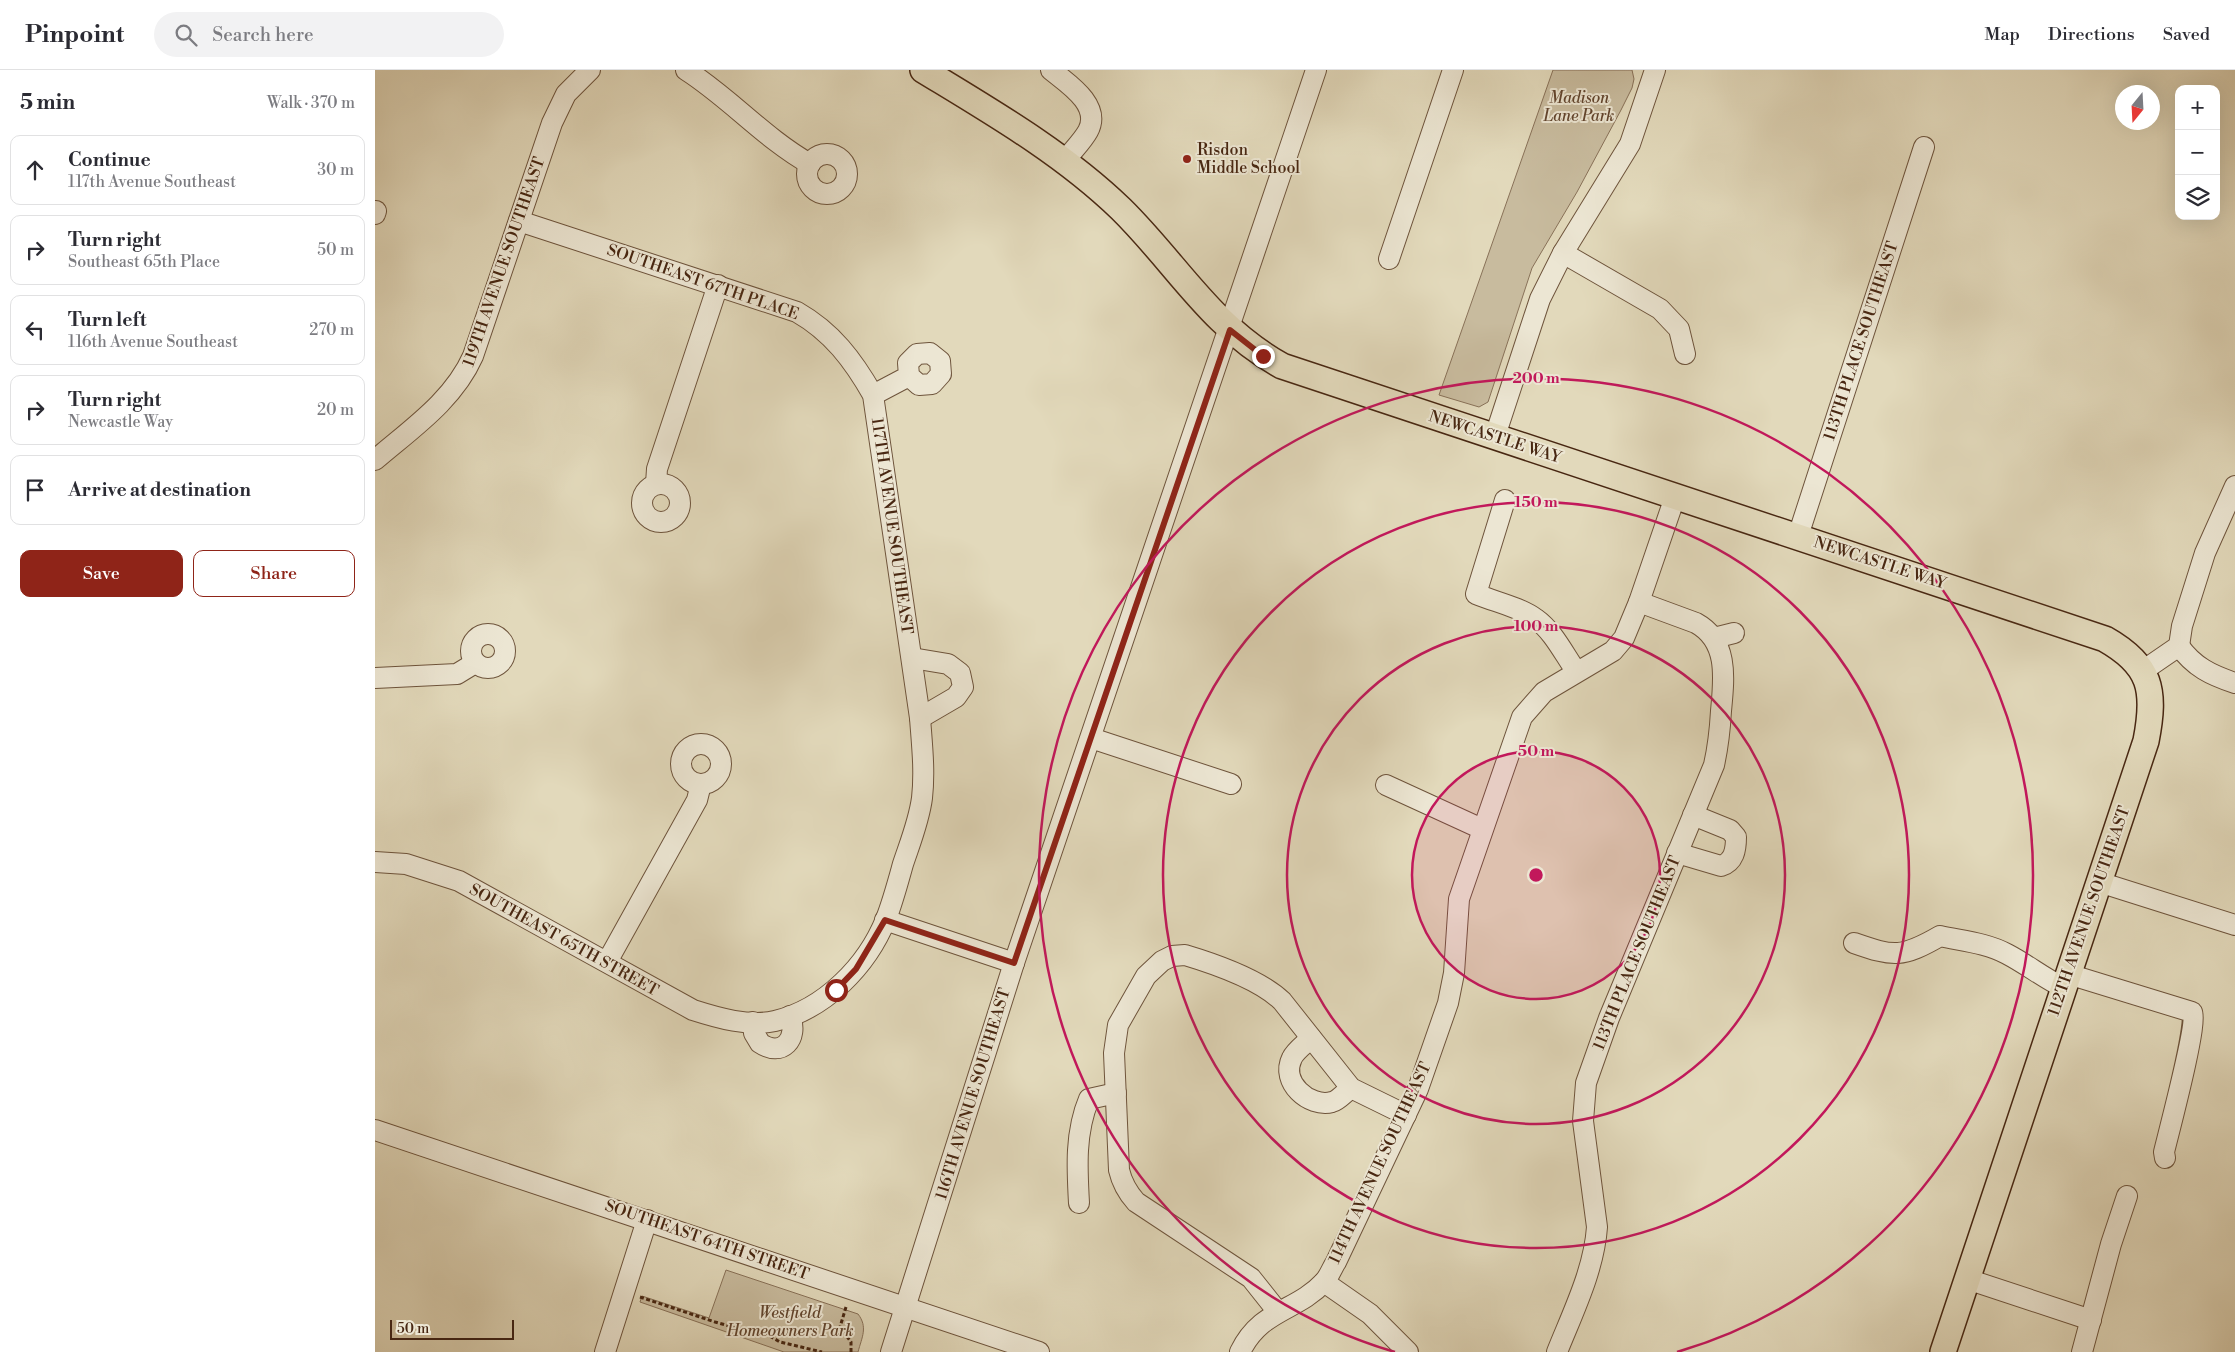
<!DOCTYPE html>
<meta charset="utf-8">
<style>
:root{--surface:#fff;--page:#f2f2f3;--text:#2b2b33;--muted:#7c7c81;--line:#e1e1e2;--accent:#8f2418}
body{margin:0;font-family:"Libre Bodoni",serif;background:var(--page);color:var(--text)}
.controls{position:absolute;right:15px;top:15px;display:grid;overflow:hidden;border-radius:10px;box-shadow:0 5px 20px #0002}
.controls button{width:45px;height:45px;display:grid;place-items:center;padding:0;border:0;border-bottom:1px solid var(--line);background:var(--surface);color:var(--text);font:25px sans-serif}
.compass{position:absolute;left:1740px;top:15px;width:45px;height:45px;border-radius:50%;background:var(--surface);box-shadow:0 5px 20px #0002;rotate:198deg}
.scale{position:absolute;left:15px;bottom:12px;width:124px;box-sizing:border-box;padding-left:5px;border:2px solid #482712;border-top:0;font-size:14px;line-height:18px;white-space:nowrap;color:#482712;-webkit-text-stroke:4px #ece6d3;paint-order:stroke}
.stop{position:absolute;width:15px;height:15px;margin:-11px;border:4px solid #8f2418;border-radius:50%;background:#fff}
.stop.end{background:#8f2418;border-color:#fff;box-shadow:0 1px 5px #0008}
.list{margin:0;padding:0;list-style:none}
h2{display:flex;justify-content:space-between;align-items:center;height:65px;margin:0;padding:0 20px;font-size:21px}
h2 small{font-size:16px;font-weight:400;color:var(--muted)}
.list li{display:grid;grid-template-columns:32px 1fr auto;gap:15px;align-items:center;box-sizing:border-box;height:70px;margin:0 10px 10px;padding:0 10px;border:1px solid var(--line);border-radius:10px}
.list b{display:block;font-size:19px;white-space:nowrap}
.list p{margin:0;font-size:16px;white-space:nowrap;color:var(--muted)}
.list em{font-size:16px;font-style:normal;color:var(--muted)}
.actions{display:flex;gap:10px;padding:15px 20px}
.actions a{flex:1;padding:11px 0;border:1px solid var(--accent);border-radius:10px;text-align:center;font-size:18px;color:var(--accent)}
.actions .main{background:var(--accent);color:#fff}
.icon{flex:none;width:28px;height:28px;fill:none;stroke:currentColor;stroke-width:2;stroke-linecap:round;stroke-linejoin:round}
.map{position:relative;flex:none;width:1860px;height:1282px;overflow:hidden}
header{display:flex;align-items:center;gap:30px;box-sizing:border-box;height:70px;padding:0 25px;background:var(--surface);border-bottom:1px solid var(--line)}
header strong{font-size:24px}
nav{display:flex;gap:28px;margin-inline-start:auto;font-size:18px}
.search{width:350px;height:45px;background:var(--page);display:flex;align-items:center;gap:12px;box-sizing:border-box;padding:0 18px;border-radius:28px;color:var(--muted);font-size:19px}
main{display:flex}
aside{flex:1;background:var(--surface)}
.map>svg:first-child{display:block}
.green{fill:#c8bb9e;stroke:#887158}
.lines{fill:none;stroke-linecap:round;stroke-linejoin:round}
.minor-casing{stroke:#6e543c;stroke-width:22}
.major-casing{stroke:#482712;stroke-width:28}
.path{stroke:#482712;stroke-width:3;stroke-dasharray:4 2.5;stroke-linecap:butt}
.minor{stroke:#ece6d3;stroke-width:20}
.major{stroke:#e2d9bb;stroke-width:25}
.route{stroke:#8f2418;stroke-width:6}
.ring{fill:none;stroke:#c2185b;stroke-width:2.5}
.poi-dot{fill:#8f2418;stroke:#ece6d3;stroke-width:2}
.labels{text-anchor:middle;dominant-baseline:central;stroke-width:4;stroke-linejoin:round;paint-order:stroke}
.park-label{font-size:16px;font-style:italic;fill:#62452e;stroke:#ece6d3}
.poi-label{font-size:16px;fill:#482712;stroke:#ece6d3;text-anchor:start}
.street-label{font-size:16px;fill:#482712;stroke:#ece6d3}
.centre{fill:#c2185b;stroke:#ece6d3;stroke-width:2.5}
.ring-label{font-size:15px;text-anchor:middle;font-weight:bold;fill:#c2185b;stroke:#ece6d3;stroke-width:4;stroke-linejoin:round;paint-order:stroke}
</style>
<header>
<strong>Pinpoint</strong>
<div class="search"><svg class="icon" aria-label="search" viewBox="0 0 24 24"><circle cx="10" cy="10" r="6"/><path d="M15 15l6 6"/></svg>Search here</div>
<nav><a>Map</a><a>Directions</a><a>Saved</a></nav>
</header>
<main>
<aside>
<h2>5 min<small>Walk · 370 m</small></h2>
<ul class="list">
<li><svg class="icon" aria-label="ahead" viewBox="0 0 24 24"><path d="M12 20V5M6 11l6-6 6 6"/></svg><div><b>Continue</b><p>117th Avenue Southeast</p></div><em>30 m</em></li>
<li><svg class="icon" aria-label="right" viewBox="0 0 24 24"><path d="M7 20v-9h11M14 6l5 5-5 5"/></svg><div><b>Turn right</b><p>Southeast 65th Place</p></div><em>50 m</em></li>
<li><svg class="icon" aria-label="left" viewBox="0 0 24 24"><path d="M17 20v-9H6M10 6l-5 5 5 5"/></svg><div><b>Turn left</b><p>116th Avenue Southeast</p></div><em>270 m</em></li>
<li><svg class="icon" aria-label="right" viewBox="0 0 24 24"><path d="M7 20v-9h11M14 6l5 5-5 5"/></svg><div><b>Turn right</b><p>Newcastle Way</p></div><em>20 m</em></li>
<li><svg class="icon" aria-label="arrive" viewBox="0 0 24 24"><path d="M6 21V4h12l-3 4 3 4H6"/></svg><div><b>Arrive at destination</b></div></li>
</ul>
<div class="actions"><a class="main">Save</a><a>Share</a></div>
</aside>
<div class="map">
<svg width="1860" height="1282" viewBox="0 0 1860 1282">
<rect width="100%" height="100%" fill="#e2d9bb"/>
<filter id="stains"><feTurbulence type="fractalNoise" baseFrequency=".004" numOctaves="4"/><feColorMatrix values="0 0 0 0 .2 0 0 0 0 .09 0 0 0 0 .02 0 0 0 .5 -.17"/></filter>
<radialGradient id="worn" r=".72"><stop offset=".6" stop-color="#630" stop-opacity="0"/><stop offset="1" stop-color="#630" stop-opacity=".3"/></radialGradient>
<g class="green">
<path d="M1178,0H1257L1259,9L1257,18L1246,40L1202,122L1157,198L1113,332L1104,337L1064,325Z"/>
<path d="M351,1200L483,1244C493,1257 487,1267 483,1282H409L265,1232L267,1226L334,1248Z"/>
</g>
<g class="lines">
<defs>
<g id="minor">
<path d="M311,0C355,28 389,68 435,94"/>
<path d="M676,0C692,13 727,35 713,61C707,72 696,82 689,92"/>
<circle cx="452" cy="104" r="20"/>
<path d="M0,144L1,141"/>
<path d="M1188,183L1285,239L1304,259L1310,284"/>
<path d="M1014,189L1078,0"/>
<path d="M498,325L534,306L544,315L557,314L566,304L565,291L555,283L542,284L533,293L534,306"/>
<path d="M1120,366L1165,229L1188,183L1255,74L1280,0"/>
<path d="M0,390C36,359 78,331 98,286L177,53L191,24L215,0"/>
<circle cx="286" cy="433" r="19"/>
<path d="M281,414L282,399L343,215"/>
<path d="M1130,430L1101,524C1120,532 1145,537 1161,549C1178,561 1189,584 1201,601"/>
<path d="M1423,466L1549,77"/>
<circle cx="113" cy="581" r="17"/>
<path d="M1339,568L1359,563"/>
<path d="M1804,576C1819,597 1836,605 1860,613"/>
<path d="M537,588L573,594L585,603L588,617L581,627L545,648"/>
<path d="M1769,600L1804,576L1807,556L1830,483L1860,416"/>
<path d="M0,608L82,604L100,593"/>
<path d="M716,668L856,714"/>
<circle cx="326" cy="694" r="20"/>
<path d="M1011,715L1107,759"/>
<path d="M1302,783L1346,796C1359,792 1361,780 1361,767L1355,760L1318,745"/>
<path d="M0,792L31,794L84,811L318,940C343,948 374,957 400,951C450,939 492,896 511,849C518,831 523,812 528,794C535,773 544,751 547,728C550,701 547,675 545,648L498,325C478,290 457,262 422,242L144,151"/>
<path d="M1724,812L1860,855"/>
<path d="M510,850L639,893"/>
<path d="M1479,873C1519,887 1527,888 1565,866C1588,871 1612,873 1632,884C1653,895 1667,907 1689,918"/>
<path d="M232,892L322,730L326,714"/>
<path d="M1693,904L1817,942C1823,953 1794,1061 1789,1082L1790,1088"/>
<path d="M378,952L379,963L385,973C407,988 424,969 415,946"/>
<path d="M936,968C930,974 920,981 917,988C905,1012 934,1038 957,1032C964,1030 970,1022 976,1018"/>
<path d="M0,1060L664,1282"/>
<path d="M704,1133C702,1098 700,1062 714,1029L741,1023"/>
<path d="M1592,1209L1716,1250"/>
<path d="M949,1212L995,1244L1033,1282"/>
<path d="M903,1242L876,1208L761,1132C752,1122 747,1113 744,1100L739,983L743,955L771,906L787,891L797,886L810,885C840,894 884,909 907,931L976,1018L1031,1045"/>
<path d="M230,1282L272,1150"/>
<path d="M516,1282L639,893L941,0"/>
<path d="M865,1282C886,1239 921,1242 949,1212C954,1207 957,1198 961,1192L1043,1019L1073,933L1079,903L1084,829L1147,647L1169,622L1238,581L1249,568L1264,532L1300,427"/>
<path d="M1182,1282C1198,1242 1219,1200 1222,1157L1208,1051L1211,1013L1234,948L1339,695C1343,677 1345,659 1346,641C1349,609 1354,571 1321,553L1264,532"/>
<path d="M1707,1282L1736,1174L1752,1126"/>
</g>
<path id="major" d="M548,0C617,42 688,83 746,139C802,194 835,256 907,296L1730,569C1776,595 1781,620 1771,671L1568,1282"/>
</defs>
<use href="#minor" class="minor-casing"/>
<use href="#major" class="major-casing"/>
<g class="path">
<path d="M265,1227L340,1252L376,1262H388L405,1272L447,1282"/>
<path d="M471,1237L465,1257L476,1272V1282"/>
</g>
<use href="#minor" class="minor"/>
<use href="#major" class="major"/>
</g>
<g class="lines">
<path class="route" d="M461,920L481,899L510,850L639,893L855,260L888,286"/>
</g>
<circle cx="1161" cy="805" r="124" fill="#c2185b" fill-opacity=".12"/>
<g class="ring">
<circle cx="1161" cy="805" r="124"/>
<circle cx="1161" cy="805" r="249"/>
<circle cx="1161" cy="805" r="373"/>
<path d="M1020 1282A497 497 0 1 1 1302 1282"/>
</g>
<circle class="poi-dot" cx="812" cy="89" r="5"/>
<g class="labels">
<g class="park-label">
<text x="1204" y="28">Madison<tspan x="1204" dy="18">Lane Park</tspan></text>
<text x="415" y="1243">Westfield<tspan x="415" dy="18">Homeowners Park</tspan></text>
</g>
<g class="poi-label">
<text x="822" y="80">Risdon<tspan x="822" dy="18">Middle School</tspan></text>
</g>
<g class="street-label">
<text transform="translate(129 192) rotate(-71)">119TH AVENUE SOUTHEAST</text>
<text transform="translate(328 212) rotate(19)">SOUTHEAST 67TH PLACE</text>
<text transform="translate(1486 271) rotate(-72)">113TH PLACE SOUTHEAST</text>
<text transform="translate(1120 367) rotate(18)">NEWCASTLE WAY</text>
<text transform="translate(517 456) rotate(82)">117TH AVENUE SOUTHEAST</text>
<text transform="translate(1505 493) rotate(18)">NEWCASTLE WAY</text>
<text transform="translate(1714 841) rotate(-71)">112TH AVENUE SOUTHEAST</text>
<text transform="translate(189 870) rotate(29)">SOUTHEAST 65TH STREET</text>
<text transform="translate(1262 883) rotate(-68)">113TH PLACE SOUTHEAST</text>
<text transform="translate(598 1024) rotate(-73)">116TH AVENUE SOUTHEAST</text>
<text transform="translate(1005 1093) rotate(-65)">114TH AVENUE SOUTHEAST</text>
<text transform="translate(332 1170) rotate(19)">SOUTHEAST 64TH STREET</text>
</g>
</g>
<circle cx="1161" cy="805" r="8" class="centre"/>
<g class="ring-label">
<text x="1161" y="313">200 m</text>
<text x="1161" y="437">150 m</text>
<text x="1161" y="561">100 m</text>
<text x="1161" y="686">50 m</text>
</g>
<rect width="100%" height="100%" filter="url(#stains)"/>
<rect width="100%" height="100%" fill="url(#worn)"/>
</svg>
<div class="controls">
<button>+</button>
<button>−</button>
<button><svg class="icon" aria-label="layers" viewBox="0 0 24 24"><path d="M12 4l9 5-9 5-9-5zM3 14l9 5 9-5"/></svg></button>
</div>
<svg class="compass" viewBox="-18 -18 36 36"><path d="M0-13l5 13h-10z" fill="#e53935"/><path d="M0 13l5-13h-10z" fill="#7c7c81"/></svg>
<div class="scale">50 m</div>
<div class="stop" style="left:461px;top:920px"></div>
<div class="stop end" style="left:888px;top:286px"></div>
</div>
</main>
